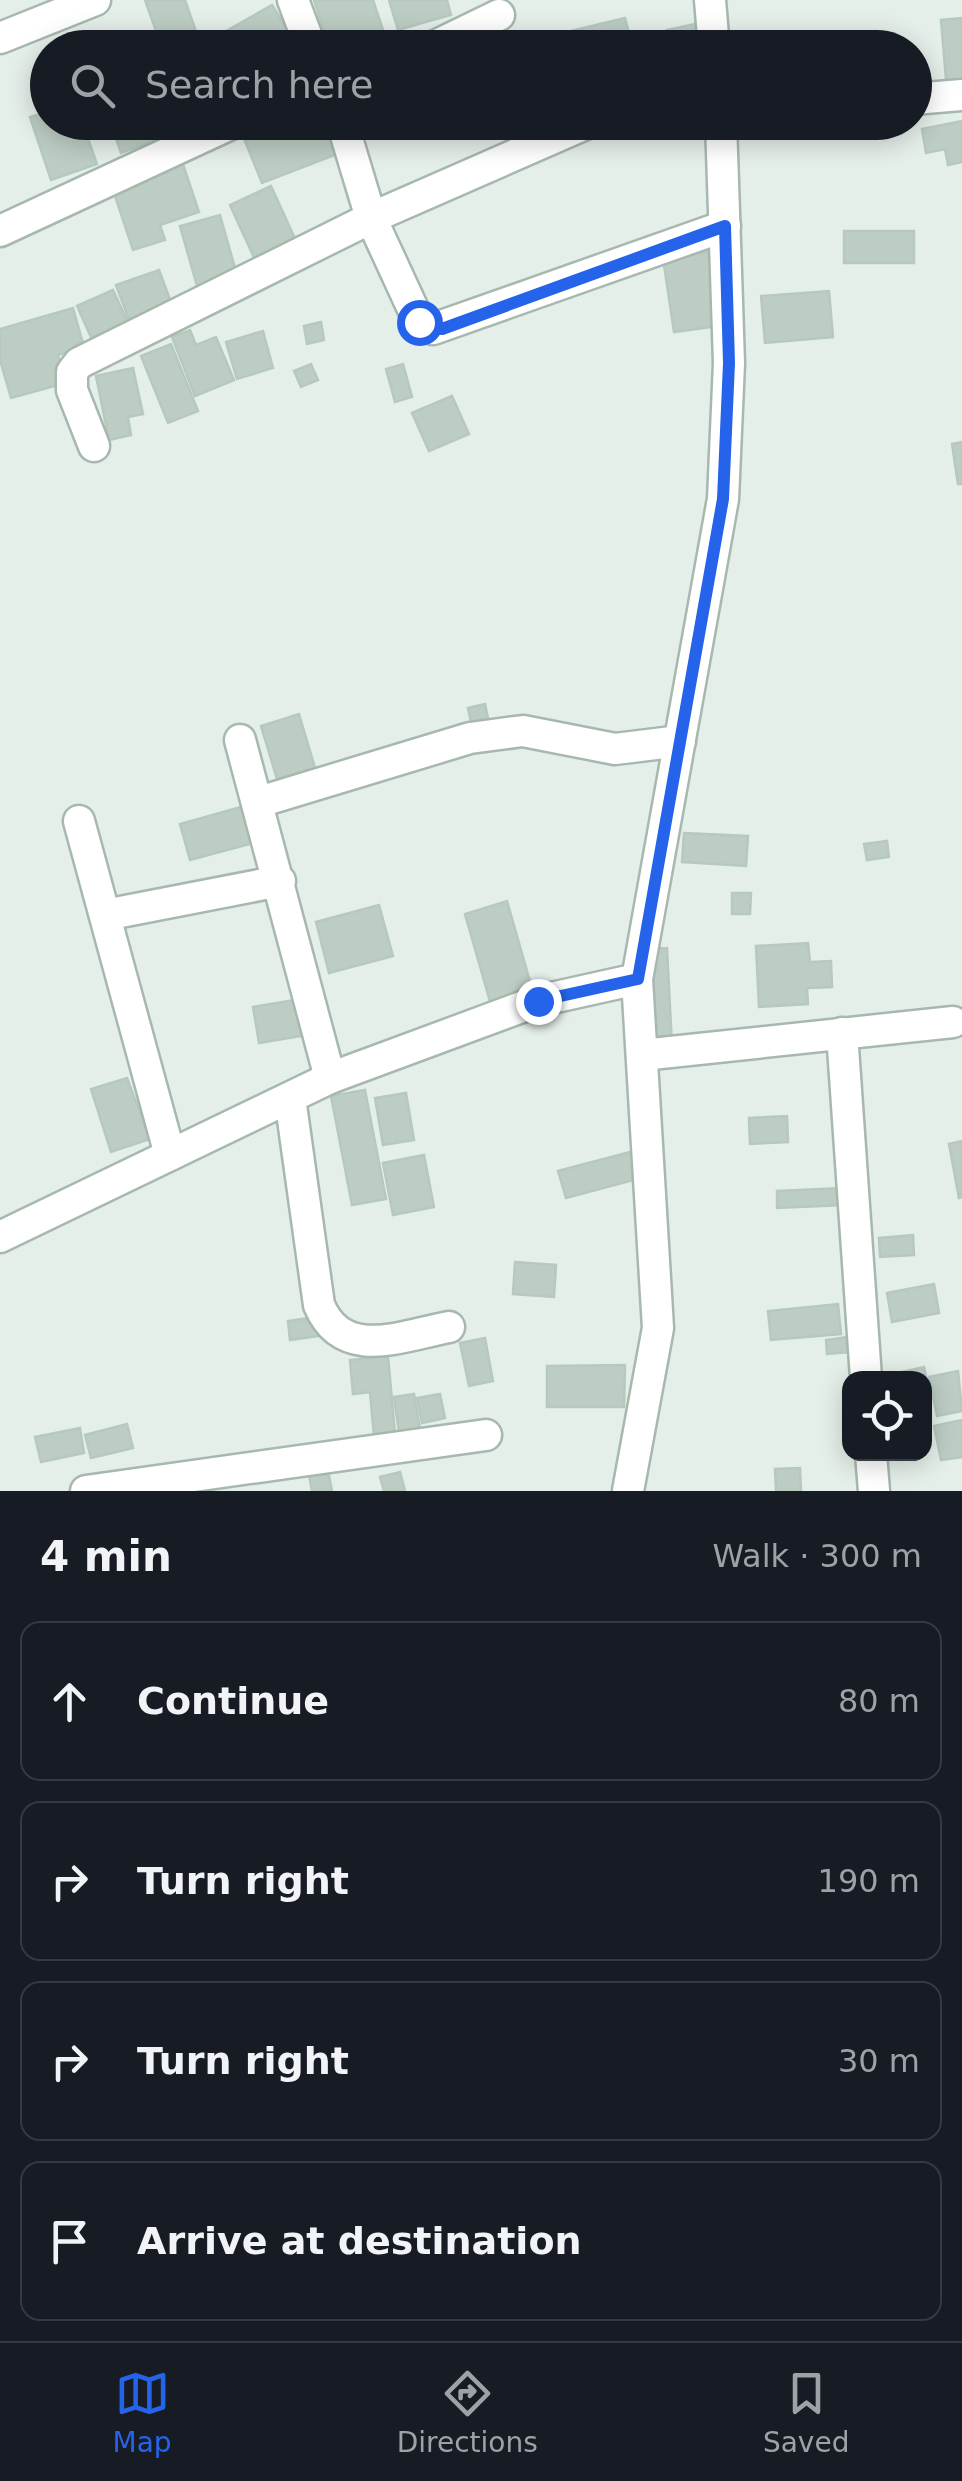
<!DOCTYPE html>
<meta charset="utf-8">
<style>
:root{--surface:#171b24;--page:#20242c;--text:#f1f3f6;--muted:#9ea1a6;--line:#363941;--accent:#2563eb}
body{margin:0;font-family:"DejaVu Sans",sans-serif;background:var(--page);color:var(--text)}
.controls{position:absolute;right:30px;bottom:30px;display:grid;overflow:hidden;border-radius:20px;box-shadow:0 5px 25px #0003}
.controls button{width:90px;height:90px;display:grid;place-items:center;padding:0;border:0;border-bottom:2px solid var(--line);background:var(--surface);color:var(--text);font:50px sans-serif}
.stop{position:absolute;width:30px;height:30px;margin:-22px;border:8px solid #2563eb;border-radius:50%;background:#fff}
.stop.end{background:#2563eb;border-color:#fff;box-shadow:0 2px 10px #0008}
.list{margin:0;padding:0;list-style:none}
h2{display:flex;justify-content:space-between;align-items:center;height:130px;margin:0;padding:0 40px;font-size:42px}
h2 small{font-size:32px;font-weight:400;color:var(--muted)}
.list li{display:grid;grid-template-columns:65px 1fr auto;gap:30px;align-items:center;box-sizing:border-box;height:160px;margin:0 20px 20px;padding:0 20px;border:2px solid var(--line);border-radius:20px}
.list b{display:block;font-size:38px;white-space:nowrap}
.list em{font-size:32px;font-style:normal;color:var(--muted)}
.icon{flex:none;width:55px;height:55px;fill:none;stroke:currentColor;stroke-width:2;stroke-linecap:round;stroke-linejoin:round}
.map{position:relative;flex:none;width:962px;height:1491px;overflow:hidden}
.search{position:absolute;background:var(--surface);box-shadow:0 5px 25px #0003;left:30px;right:30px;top:30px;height:110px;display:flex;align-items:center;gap:25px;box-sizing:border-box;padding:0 35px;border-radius:55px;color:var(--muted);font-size:38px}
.sheet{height:850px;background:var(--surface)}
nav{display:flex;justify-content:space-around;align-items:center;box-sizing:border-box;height:140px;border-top:2px solid var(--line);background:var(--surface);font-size:28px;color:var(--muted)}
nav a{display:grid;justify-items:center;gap:5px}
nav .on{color:var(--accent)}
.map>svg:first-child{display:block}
.building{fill:#bdcdc4;stroke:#b6c9bf;stroke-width:2.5}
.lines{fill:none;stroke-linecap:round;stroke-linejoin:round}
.minor-casing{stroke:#a7b8af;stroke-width:35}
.minor{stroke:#fff;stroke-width:30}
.route{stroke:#2563eb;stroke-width:12}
</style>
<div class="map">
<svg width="962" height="1491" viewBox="0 0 962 1491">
<rect width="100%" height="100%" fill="#e5efe9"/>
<g class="building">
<path d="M145,0H185L199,40L162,48Z"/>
<path d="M314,0H373L389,48H330Z"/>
<path d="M389,0H447L451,15L398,30Z"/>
<path d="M272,5L291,36L271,48H229L221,34Z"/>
<path d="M625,18L633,48H571L567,32Z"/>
<path d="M962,18V79L946,80L941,20Z"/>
<path d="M705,22L710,48H670L667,30Z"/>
<path d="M48,112V122H82L97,164L51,180L30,117Z"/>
<path d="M962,121V162L948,165L945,149L926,153L922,129Z"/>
<path d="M110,122H207L121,153Z"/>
<path d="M265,122H334L345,151L262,183L241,131Z"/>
<path d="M183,164L199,212L160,225L165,240L133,250L112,187Z"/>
<path d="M271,186L297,243L256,262L230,205Z"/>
<path d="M220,215L237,275L197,286L180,226Z"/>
<rect x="844" y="231" width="70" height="32"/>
<path d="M708,252L719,326L674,332L663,258Z"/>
<path d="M159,270L175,313L132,328L116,285Z"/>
<path d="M113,290L130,327L94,344L77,306Z"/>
<path d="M829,291L833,337L765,343L761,296Z"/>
<path d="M73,308L84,347L58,355L65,383L11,398L0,360V329Z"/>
<path d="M321,322L324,340L307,344L304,326Z"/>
<path d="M190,330L196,345L216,337L234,380L195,396L172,337Z"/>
<path d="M263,331L273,368L237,379L226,342Z"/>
<path d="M171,344L198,411L168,423L141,356Z"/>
<path d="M311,364L318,380L301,387L294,371Z"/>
<path d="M403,364L412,397L395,402L386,369Z"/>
<path d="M133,368L143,414L128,417L131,435L109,440L96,376Z"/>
<path d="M452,396L469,434L429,451L412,413Z"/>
<path d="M962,442V484H958L952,444Z"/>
<path d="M485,704L489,723L472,727L468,708Z"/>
<path d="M299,714L315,768L277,779L261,726Z"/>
<path d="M244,806L253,843L190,860L180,824Z"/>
<path d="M684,833L748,836L746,866L682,862Z"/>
<path d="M887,841L889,857L867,860L864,844Z"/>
<path d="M732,893H751L750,914H732Z"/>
<path d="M507,901L533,992L491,1005L465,914Z"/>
<path d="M379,905L393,956L329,973L316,922Z"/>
<path d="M808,943L810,962L831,961L832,987L807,988L808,1004L759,1007L756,946Z"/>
<path d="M667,948L672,1046L654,1047L648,949Z"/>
<path d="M301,999L307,1035L259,1043L253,1007Z"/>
<path d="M127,1078L150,1139L111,1152L91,1089Z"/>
<path d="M365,1090L386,1199L352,1205L331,1096Z"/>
<path d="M406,1093L414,1140L383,1145L375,1098Z"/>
<path d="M787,1116L788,1142L750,1144L749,1118Z"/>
<path d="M962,1141V1197L959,1198L949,1144Z"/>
<path d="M630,1152L637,1179L566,1198L558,1171Z"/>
<path d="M424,1155L434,1207L393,1215L383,1163Z"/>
<path d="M843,1188L844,1205L777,1208V1191Z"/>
<path d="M913,1235L914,1255L880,1257L879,1238Z"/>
<path d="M515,1262L556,1265L554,1297L513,1294Z"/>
<path d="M934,1284L939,1313L892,1322L887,1293Z"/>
<path d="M838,1304L841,1334L771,1340L768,1311Z"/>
<path d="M316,1317L319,1336L290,1340L288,1321Z"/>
<path d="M848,1337L849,1352L827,1354L826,1340Z"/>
<path d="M485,1338L493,1381L469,1386L460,1343Z"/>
<path d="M388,1356L395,1434L374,1436L370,1392L353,1394L350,1360Z"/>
<path d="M625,1365L624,1407H547V1366Z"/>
<path d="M924,1367L930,1396L924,1397V1378H875Z"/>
<path d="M958,1371L962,1411L937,1416L929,1377Z"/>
<path d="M414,1394L420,1429L399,1432L394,1397Z"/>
<path d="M440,1394L445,1418L422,1423L417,1398Z"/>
<path d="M962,1420V1457L941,1460L934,1426Z"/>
<path d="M127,1424L133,1448L91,1458L85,1435Z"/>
<path d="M80,1428L84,1453L41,1462L35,1437Z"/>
<path d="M327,1466L332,1491H312L308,1470Z"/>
<path d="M800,1468L801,1491H776L775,1469Z"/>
<path d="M400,1472L405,1491H384L380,1477Z"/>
</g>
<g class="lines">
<defs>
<g id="minor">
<path d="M293,0L311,48"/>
<path d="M710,0L714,48"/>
<path d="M0,38L95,0"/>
<path d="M431,48L499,15"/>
<path d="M914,99L962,95"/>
<path d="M342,122L371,218L419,322L433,329L725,226"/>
<path d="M0,231L235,122"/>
<path d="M94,446L72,390V372L79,363L371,218L590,122"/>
<path d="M240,740L330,1078"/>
<path d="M259,802L470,738L523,731L615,749L680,741"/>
<path d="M79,821L170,1155"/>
<path d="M105,915L280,881"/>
<path d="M842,1033L866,1378"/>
<path d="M642,1055L953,1022"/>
<path d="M290,1098L319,1305C343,1362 401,1336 449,1327"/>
<path d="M0,1237L330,1078L538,1001L637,979"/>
<path d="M871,1454L874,1491"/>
<path d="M86,1491L486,1435"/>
<path d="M628,1491L658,1328L637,979L723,499L729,363L721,122"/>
</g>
</defs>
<use href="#minor" class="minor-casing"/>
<use href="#minor" class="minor"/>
</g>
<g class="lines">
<path class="route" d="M419,322L442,329L725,226L729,363L723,499L638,979L538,1001"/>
</g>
</svg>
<div class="controls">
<button><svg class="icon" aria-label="locate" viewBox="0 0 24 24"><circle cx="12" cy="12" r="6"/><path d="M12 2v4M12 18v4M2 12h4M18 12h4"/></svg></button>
</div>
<div class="stop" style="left:419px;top:322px"></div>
<div class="stop end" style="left:538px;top:1001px"></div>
<div class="search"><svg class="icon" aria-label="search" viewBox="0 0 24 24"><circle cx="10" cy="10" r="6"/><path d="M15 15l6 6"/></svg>Search here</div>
</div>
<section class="sheet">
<h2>4 min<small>Walk · 300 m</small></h2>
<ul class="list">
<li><svg class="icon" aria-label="ahead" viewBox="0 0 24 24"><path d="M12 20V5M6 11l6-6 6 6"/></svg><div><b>Continue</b></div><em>80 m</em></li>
<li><svg class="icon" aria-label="right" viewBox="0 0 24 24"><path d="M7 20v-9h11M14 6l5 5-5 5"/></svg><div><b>Turn right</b></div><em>190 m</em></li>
<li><svg class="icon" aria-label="right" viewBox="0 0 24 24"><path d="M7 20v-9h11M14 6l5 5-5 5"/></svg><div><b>Turn right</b></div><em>30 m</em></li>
<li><svg class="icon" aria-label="arrive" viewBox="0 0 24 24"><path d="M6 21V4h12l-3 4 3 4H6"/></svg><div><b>Arrive at destination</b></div></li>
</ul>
</section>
<nav>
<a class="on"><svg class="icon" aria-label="map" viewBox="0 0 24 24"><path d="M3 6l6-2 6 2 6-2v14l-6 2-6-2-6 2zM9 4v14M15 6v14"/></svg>Map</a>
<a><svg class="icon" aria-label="directions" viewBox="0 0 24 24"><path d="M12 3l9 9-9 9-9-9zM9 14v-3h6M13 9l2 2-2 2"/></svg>Directions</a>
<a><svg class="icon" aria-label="saved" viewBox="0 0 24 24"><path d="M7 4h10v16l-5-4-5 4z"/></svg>Saved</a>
</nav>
